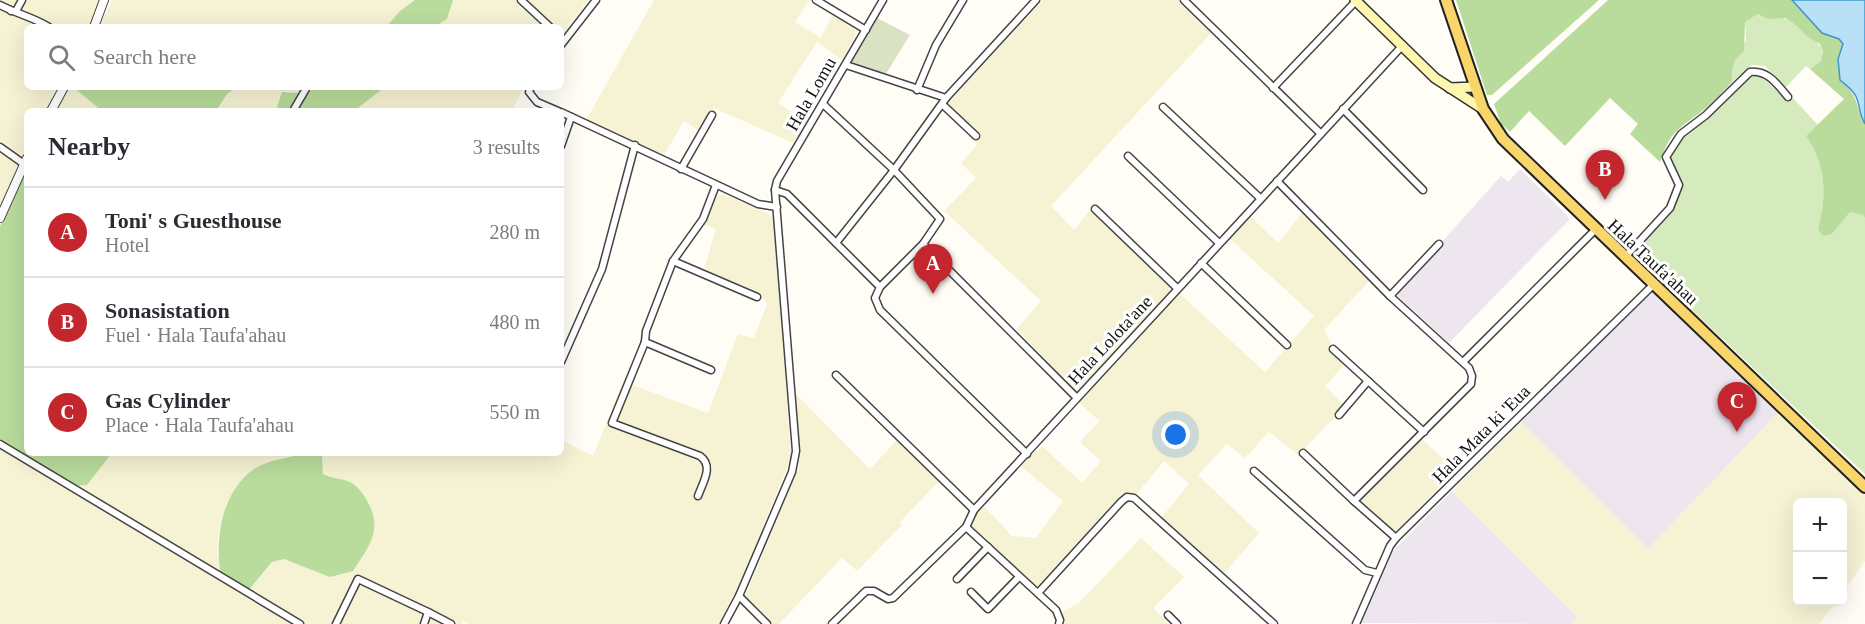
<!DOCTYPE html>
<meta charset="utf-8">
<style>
:root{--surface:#fff;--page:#f7f7f7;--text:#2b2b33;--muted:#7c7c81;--line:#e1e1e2;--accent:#c4262e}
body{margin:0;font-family:Georgia,serif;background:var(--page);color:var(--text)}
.controls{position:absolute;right:18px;bottom:18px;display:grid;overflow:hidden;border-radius:9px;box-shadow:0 6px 24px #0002}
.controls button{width:54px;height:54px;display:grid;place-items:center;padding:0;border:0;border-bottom:2px solid var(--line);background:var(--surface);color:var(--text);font:30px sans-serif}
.you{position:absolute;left:1176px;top:435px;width:21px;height:21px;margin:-15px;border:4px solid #fff;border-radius:50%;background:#1a73e8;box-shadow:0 0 0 9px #1a73e833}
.badge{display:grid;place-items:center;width:39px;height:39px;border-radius:50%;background:var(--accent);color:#fff;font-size:20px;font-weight:700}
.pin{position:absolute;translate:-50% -50px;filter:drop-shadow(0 2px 3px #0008)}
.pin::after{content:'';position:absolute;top:32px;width:21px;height:18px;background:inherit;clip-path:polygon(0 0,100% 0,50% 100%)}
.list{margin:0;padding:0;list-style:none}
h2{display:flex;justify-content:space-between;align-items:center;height:78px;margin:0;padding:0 24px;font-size:26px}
h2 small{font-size:20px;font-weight:400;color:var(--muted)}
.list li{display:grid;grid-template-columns:39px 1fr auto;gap:18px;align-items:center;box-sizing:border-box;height:90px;padding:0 24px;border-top:2px solid var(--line)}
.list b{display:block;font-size:22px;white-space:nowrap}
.list p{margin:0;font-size:20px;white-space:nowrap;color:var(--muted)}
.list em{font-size:20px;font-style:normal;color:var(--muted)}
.icon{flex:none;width:33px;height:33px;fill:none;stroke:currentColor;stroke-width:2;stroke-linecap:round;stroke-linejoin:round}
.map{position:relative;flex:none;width:1865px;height:624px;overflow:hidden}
.search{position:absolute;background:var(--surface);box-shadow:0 6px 24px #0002;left:24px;top:24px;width:540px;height:66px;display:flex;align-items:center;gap:15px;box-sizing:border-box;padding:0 21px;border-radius:9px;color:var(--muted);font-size:22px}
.panel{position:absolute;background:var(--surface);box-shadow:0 6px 24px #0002;left:24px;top:108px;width:540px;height:348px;border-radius:9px}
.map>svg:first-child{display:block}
.industrial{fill:#eee6ef}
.farmland{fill:#f6f3d4;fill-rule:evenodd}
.green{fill:#d5ebbd}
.forest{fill:#b9dc9c}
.cemetery{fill:#d9e3c4}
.water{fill:#b9e0f7;stroke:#3f96cf;stroke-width:1.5}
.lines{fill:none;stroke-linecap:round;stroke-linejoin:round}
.minor-casing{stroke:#444;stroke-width:9}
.tertiary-casing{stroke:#444;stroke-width:10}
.secondary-casing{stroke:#333;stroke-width:12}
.primary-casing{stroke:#222;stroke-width:14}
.minor{stroke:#fff;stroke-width:6}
.tertiary{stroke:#fff;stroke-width:8}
.secondary{stroke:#fff6b0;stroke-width:9}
.primary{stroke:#f9d66b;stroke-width:10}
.labels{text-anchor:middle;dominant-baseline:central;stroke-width:6;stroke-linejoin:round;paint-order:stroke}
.street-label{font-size:18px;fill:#111;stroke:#fff}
</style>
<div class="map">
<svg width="1865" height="624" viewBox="0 0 1865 624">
<rect width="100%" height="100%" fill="#fffdf5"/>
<g class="industrial">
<path d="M1520,169L1567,215L1569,220L1449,343L1398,296V291L1501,176L1508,182Z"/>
<path d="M1653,288L1781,410L1648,549L1521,422Z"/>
<path d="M1452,491L1578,617L1571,624L1362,623L1393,551Z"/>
</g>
<g class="farmland">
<path d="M0,0H100L90,27H27V87H58L45,111H27V147L23,154L16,156L0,144Z"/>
<path d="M112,0H415L400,11L386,27H99Z"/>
<path d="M453,0H588L561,36V27H434L447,19Z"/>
<path d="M654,0H809L795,22L821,38L833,14L854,27L856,34L842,60L817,42L778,103L807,122L793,143L714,108L699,131L684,121L664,155L586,120Z"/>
<path d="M1043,0H1180L1212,32L1051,206L1074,230L1090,210L1170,287L1169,293L1079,390L1073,389L1017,329L1041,301L944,211L976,178L961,163L977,145L975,142L980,137L947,104Z"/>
<path d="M69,87H73L102,111H56Z"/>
<path d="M237,87H314L313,90L300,93L286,91L277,106L280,111H216L227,94Z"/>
<path d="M385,87H524L512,111H354Z"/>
<path d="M0,151L19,166L0,212Z"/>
<path d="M717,195H726L769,214L774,219L791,458L735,595L720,624H469L463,621L462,624H0V439L76,486L87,485L112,453H561V440L593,456L626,375L630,384L708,413L738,334L754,338L767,304L759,292L704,270L716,228L704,225ZM322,456L323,474L333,480L349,482L315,571L284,558L273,562L248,591L217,555L218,535L227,508Z"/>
<path d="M1303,212L1370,280L1324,330L1331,343L1330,352L1344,365L1325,386L1343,404L1337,415L1298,455L1269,432L1245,458L1227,444L1198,475L1259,533L1224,574L1161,518L1189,484L1164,461L1136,495L1129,492L1118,498L1041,584L1034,586L969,526V523L984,506L1012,536L1036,538L1063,501L1020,466L1042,446L1082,483L1101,461L1080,442L1099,421L1079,402L1179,293L1265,372L1314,316L1228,237L1249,215L1278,243Z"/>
<path d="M795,393L870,469L897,440L939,481L900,522L902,525L857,571L842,558L779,624H771L745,597L799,466Z"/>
<path d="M1781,410L1865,495V561L1843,592L1842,502H1798V602H1836L1819,624H1571L1578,617L1452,491L1521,422L1648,549Z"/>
<path d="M1422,439L1455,470L1398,530L1391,529L1360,502Z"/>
<path d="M1141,538L1184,577L1153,608L1169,624H1064L1062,612L1079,603Z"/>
</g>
<g class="green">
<path d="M1758,14C1768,18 1777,16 1787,19C1792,21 1818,42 1821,47C1824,52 1822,56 1821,61L1810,69L1806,66L1785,88L1765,66L1752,65L1732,82L1731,69L1746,40L1745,22Z"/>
<path d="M1759,74L1787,101L1791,96L1818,125L1806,136C1826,166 1827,195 1818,229L1832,234L1850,212L1864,215L1865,218V474L1633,254L1674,207L1682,188L1670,158L1682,135L1751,75Z"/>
</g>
<g class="forest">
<path d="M415,0H453L447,19L434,27H386L400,11Z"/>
<path d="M1456,0H1599L1492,95H1487Z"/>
<path d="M1608,0H1792L1822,33L1839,39L1844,44L1838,59L1840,79C1861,99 1853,102 1865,124V218L1863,215L1850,212L1832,234L1823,236L1818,229C1827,194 1826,166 1806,136L1844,99L1810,69L1821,61L1823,52L1820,44L1808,37L1797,26L1786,18L1768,19L1758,14L1745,22L1744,51C1733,60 1731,68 1732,82C1721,93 1710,106 1697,115C1675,131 1669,135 1660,162L1630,134L1638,124L1610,98L1565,146L1529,111L1510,132L1501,124L1494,104Z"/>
<path d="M73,87H237L227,94L216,111H102Z"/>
<path d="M314,87H385L354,111H280L277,107L282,92L300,93L313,90Z"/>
<path d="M27,165V453H112L87,485L75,486L0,439V226Z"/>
<path d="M303,454L322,456L323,474C332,479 341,478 350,482C356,485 363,493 366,499C384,529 370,545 353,571L330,577L284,559L272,562L248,591L221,575C214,540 222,491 254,469C268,460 288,458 303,454Z"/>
</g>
<path class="cemetery" d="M875,17L910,35L884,77L850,64Z"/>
<path class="water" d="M1792,0H1865V124C1858,111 1861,110 1857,99C1855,91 1846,85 1840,80L1838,59L1843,44L1839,39L1822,33Z"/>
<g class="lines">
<defs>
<g id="minor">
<path d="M521,0L550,27"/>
<path d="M816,0L866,30"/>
<path d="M1184,0L1320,133"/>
<path d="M0,5C17,14 33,17 49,27"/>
<path d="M11,11H16L22,0"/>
<path d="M561,45L596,0"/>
<path d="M846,65L946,98"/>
<path d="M531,87L529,92L537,102L558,111"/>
<path d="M1273,88L1356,1"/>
<path d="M917,90L936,45L963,0"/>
<path d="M823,104L894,170L836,243"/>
<path d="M942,104L976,136"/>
<path d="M1163,107L1260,198"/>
<path d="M1343,109L1423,190"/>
<path d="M293,111L307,87"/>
<path d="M561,112L758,204L777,207"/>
<path d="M561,146L571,117"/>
<path d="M0,147L24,164"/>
<path d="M1128,156L1219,243"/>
<path d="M681,169L712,115"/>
<path d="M1277,181L1390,296L1469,368L1472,376L1471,384L1354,501L1396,538"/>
<path d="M775,190L787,194L880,287L875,298L880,310L1027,454"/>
<path d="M1095,209L1177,288"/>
<path d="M923,244L1077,398"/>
<path d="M1625,257L1670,208L1679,185L1666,157L1681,134L1706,115L1750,72C1768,70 1777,84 1788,97"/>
<path d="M673,261L757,297"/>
<path d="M1201,263L1287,345"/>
<path d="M880,287L923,244L940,219L894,170L946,98L1036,0"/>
<path d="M1390,296L1439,244"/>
<path d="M645,342L612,423L700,456C714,466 703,482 698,496"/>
<path d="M1333,349L1424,432"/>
<path d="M561,362L602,269L635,145"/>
<path d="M1463,362L1595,230"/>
<path d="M711,370L645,342L646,331L673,261L703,219L716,185"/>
<path d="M836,375L974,510"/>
<path d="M1339,415L1368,381"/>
<path d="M0,444L300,624"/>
<path d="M1303,453L1354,501"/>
<path d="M1254,471L1365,570L1377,573"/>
<path d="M966,527L1056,610L1060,620L1059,624"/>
<path d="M957,579L988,547"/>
<path d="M971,592L988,609L1019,577"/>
<path d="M1038,593L1121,502L1127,497L1134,498L1274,624"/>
<path d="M739,596L767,624"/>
<path d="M428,612L451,624"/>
<path d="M1168,615L1177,624"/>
<path d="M336,624L358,579L428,612L424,624"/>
<path d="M724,624L739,596L792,472L796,451L775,190L777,181L883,0"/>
<path d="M832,624L866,591H874L888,599L893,598L966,527L974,510L1403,45"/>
<path d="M1356,624L1390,546L1396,538L1654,284"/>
</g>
<g id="tertiary">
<path d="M94,27L104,0"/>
<path d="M51,111L64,87"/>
<path d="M0,218L27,158"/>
</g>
<g id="secondary">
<path d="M1355,0L1435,78L1483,109"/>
<path d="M1450,88L1475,87"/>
</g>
<path id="primary" d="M1446,0L1483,109L1503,139L1865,487"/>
</defs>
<use href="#minor" class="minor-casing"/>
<use href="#tertiary" class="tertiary-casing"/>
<use href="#secondary" class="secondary-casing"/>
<use href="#primary" class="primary-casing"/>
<use href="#minor" class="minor"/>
<use href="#tertiary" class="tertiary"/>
<use href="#secondary" class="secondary"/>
<use href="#primary" class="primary"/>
</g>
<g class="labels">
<g class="street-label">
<text transform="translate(811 94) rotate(-60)">Hala Lomu</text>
<text transform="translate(1653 262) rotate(43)">Hala Taufa'ahau</text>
<text transform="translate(1110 340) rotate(-47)">Hala Lolota'ane</text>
<text transform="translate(1481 434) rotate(-45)">Hala Mata ki 'Eua</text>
</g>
</g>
</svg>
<div class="controls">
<button>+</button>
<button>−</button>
</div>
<div class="you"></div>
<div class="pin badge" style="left:933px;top:294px">A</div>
<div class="pin badge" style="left:1605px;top:200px">B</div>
<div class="pin badge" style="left:1737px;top:432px">C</div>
<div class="search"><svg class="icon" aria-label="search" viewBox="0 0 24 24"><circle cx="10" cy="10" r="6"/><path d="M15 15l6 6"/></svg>Search here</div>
<section class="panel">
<h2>Nearby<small>3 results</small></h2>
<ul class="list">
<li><span class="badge">A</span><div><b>Toni' s Guesthouse</b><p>Hotel</p></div><em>280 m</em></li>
<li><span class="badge">B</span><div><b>Sonasistation</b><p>Fuel · Hala Taufa'ahau</p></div><em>480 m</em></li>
<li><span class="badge">C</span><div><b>Gas Cylinder</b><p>Place · Hala Taufa'ahau</p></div><em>550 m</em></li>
</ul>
</section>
</div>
